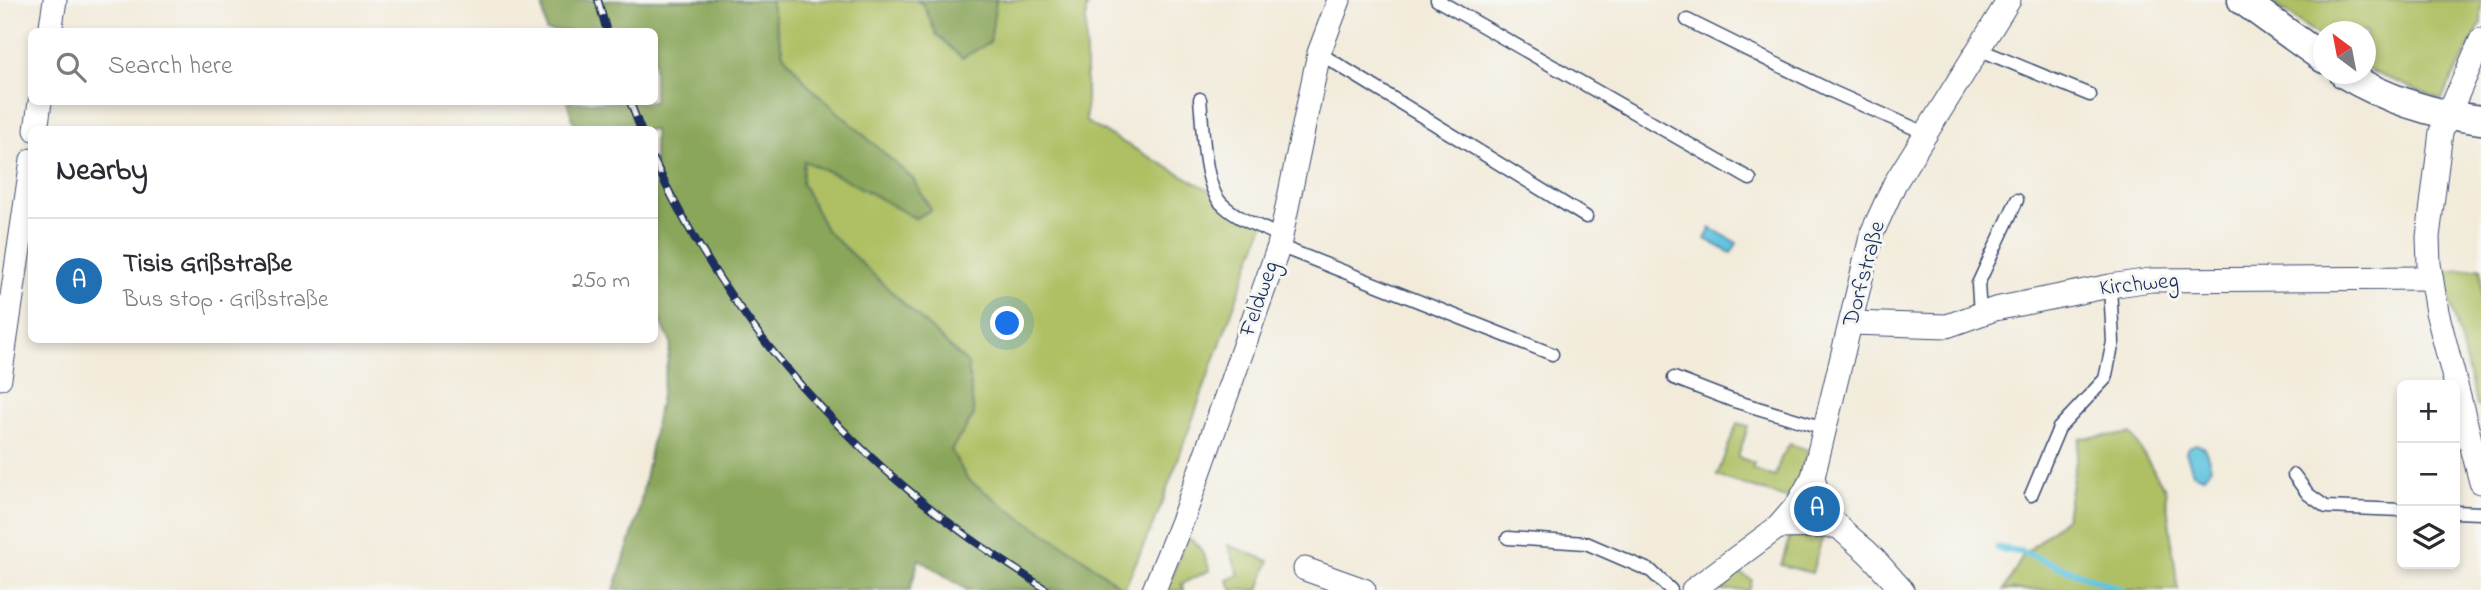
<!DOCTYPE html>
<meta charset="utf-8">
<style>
:root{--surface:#fff;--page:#f2f2f3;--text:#2b2b33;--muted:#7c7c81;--line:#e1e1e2;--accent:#1f6fb2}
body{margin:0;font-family:"Indie Flower",sans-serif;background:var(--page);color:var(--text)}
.controls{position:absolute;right:21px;bottom:21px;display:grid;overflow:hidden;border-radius:10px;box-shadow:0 4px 10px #0003}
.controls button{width:63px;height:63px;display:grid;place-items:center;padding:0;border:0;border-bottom:2px solid var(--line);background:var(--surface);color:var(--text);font:35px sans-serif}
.compass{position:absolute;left:2313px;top:21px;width:63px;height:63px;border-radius:50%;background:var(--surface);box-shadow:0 4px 10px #0003;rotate:328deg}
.you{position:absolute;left:1008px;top:324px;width:24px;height:24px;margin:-18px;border:5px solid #fff;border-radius:50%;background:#1a73e8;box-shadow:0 0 0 10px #1a73e833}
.badge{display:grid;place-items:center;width:46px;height:46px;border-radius:50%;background:var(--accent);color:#fff;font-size:23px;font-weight:700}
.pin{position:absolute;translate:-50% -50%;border:4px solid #fff;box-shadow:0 2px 7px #0006}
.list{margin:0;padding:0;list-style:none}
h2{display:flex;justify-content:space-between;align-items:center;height:91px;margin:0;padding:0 28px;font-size:30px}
h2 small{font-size:23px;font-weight:400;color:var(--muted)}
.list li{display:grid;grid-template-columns:46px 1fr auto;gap:21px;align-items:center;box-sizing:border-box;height:126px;padding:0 28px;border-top:2px solid var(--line)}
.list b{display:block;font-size:26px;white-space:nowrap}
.list p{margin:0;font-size:23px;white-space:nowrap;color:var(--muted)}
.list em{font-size:23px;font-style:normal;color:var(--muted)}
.icon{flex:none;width:38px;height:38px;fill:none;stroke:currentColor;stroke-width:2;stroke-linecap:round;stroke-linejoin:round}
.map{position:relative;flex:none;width:2481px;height:590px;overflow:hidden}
.search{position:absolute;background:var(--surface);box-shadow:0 4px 10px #0003;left:28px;top:28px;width:630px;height:77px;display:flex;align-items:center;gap:18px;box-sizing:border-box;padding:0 24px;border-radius:10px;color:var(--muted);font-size:26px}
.panel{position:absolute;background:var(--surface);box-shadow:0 4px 10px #0003;left:28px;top:126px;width:630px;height:217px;border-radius:10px}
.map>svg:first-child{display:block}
.green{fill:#aec064;stroke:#647861;stroke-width:2}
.forest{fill:#8aa65a;stroke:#526a5c;stroke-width:2}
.water{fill:#60c4de;stroke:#3e7a9e;stroke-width:2}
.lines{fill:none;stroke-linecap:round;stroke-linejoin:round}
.stream{stroke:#60c4de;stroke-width:7}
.service-casing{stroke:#3b4b71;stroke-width:15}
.minor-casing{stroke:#3b4b71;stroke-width:25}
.tertiary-casing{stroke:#3b4b71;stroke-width:31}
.service{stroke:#fff;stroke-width:12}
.minor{stroke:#fff;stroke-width:23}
.tertiary{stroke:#fff;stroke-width:28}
.rail-casing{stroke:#1b2f5e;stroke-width:8}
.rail{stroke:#f6f6f2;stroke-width:5;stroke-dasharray:16;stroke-linecap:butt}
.labels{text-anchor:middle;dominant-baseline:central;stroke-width:6;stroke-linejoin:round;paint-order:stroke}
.street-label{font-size:23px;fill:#1b2f5e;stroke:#f6f6f2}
</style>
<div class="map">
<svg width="2481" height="590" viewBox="0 0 2481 590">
<rect width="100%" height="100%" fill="#f6f6f2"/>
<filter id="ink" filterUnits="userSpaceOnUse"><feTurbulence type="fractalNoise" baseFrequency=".0143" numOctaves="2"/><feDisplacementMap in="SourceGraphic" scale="14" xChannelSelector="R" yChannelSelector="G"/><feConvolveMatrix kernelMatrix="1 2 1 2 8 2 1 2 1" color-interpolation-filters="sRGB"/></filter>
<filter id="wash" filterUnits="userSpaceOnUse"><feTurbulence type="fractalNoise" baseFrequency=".00686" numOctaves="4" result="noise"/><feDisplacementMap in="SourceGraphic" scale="28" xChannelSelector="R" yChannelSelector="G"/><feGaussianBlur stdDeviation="1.57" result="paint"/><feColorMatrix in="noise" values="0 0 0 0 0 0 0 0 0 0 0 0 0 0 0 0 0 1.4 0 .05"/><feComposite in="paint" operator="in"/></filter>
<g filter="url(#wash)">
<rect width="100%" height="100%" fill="#f2ebda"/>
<g class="green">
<path d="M770,0H916L924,4L937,34L990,42L996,0H1092L1086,9V122L1265,221L1159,511L1124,589L1075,552L1018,516L967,479L951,450L974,415L865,268L826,230L802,183L804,160L843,178L915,218L931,209L912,179L809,86L783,54Z"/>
<path d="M2269,0H2481V24L2441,100L2366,69V32H2324L2323,39Z"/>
<path d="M2481,268V406H2477L2443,272Z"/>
<path d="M1737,423L1748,427L1738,457L1754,463L1752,469L1775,477L1780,460L1790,444L1808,450L1798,485L1789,499L1717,476Z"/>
<path d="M2131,434L2165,489L2178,590H2004L2023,556L2066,517L2080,438Z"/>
<path d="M1823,535L1812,573L1781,565L1790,536Z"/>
<path d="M1186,537C1201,543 1204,557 1210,570L1181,584L1184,590H1168Z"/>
<path d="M1228,545L1269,561L1259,590H1232L1227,580L1239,575Z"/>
<path d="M1733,569L1752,580L1749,590H1705Z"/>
</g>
<g class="forest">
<path d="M542,0H770L783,54L809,86L913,179L931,210L915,218L843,178L804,161L802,183L826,230L968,364L974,415L951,450L967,479L1018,516L1075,552L1124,590H967L919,559L910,590H614L638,516L671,343L655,309L654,130L576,129L567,102H654V32L546,31Z"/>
<path d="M916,0H996L990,42L962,58L936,34L924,5Z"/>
</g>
<g class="water">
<path d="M1711,228L1737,243L1731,253L1705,239Z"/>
<path d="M2196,444L2205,448L2211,467L2203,477L2193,473L2186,452L2188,447Z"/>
</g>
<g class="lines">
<path class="stream" d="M1998,548L2022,552L2121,590"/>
</g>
</g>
<g filter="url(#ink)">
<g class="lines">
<defs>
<g id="service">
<path d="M1437,0L1750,179"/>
<path d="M1687,20L1833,92L1925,133"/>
<path d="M1978,49L2090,95"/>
<path d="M1319,53L1586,217"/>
<path d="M1200,99C1203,126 1203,188 1223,205C1239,220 1261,227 1281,236"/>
<path d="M1279,246L1552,354"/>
<path d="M1980,314L1978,284L2017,200"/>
<path d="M1674,378L1731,400L1824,428"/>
<path d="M2294,475L2308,494L2326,507L2402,510"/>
<path d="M2031,495L2059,428L2105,379L2113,342L2110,286"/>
<path d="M2455,512L2481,513"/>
<path d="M1508,538L1586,543L1651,571L1671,590"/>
</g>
<g id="minor">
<path d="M50,32L55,0"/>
<path d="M2481,40L2441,132L2428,237L2429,264L2437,312L2481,482"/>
<path d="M36,130L40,102"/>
<path d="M1851,323L1947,326L1995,309L2110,286L2151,280L2431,278"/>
<path d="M0,378L32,160"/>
<path d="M1813,477C1822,516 1836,525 1865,550C1878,562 1890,577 1902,590"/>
<path d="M1778,527L1836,526"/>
<path d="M1305,569L1364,590"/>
<path d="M1154,590L1184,516L1279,246L1319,53L1339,0"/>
<path d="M1693,590L1778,527L1797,505L1813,477L1872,233L1895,183L2009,0"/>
</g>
<g id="tertiary">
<path d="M2242,0L2324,59"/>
<path d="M2344,74C2386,99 2432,114 2481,120"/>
</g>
</defs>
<use href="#service" class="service-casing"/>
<use href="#minor" class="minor-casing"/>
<use href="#tertiary" class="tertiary-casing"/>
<use href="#service" class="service"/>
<use href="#minor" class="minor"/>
<use href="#tertiary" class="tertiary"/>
<defs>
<g id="rail">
<path d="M598,0L607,32"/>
<path d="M630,102L641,130"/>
<path d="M654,160C723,310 831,436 963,533C990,553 1019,571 1047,590"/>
</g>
</defs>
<use href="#rail" class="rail-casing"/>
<use href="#rail" class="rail"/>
</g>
</g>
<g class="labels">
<g class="street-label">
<text transform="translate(1865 274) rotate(-75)">Dorfstraße</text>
<text transform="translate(2139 285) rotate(-6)">Kirchweg</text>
<text transform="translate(1260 299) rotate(-71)">Feldweg</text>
</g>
</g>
</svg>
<div class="controls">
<button>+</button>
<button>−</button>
<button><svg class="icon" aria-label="layers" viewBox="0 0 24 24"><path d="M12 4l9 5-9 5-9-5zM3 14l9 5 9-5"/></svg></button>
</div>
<svg class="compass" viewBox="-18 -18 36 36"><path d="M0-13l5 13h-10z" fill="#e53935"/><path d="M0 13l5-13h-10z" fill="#7c7c81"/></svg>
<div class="you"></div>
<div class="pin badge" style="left:1817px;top:509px">A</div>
<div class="search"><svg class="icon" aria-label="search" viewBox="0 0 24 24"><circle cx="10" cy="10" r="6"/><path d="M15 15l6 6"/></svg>Search here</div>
<section class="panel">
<h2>Nearby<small></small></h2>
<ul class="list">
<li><span class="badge">A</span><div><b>Tisis Grißstraße</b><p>Bus stop · Grißstraße</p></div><em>250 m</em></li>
</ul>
</section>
</div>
